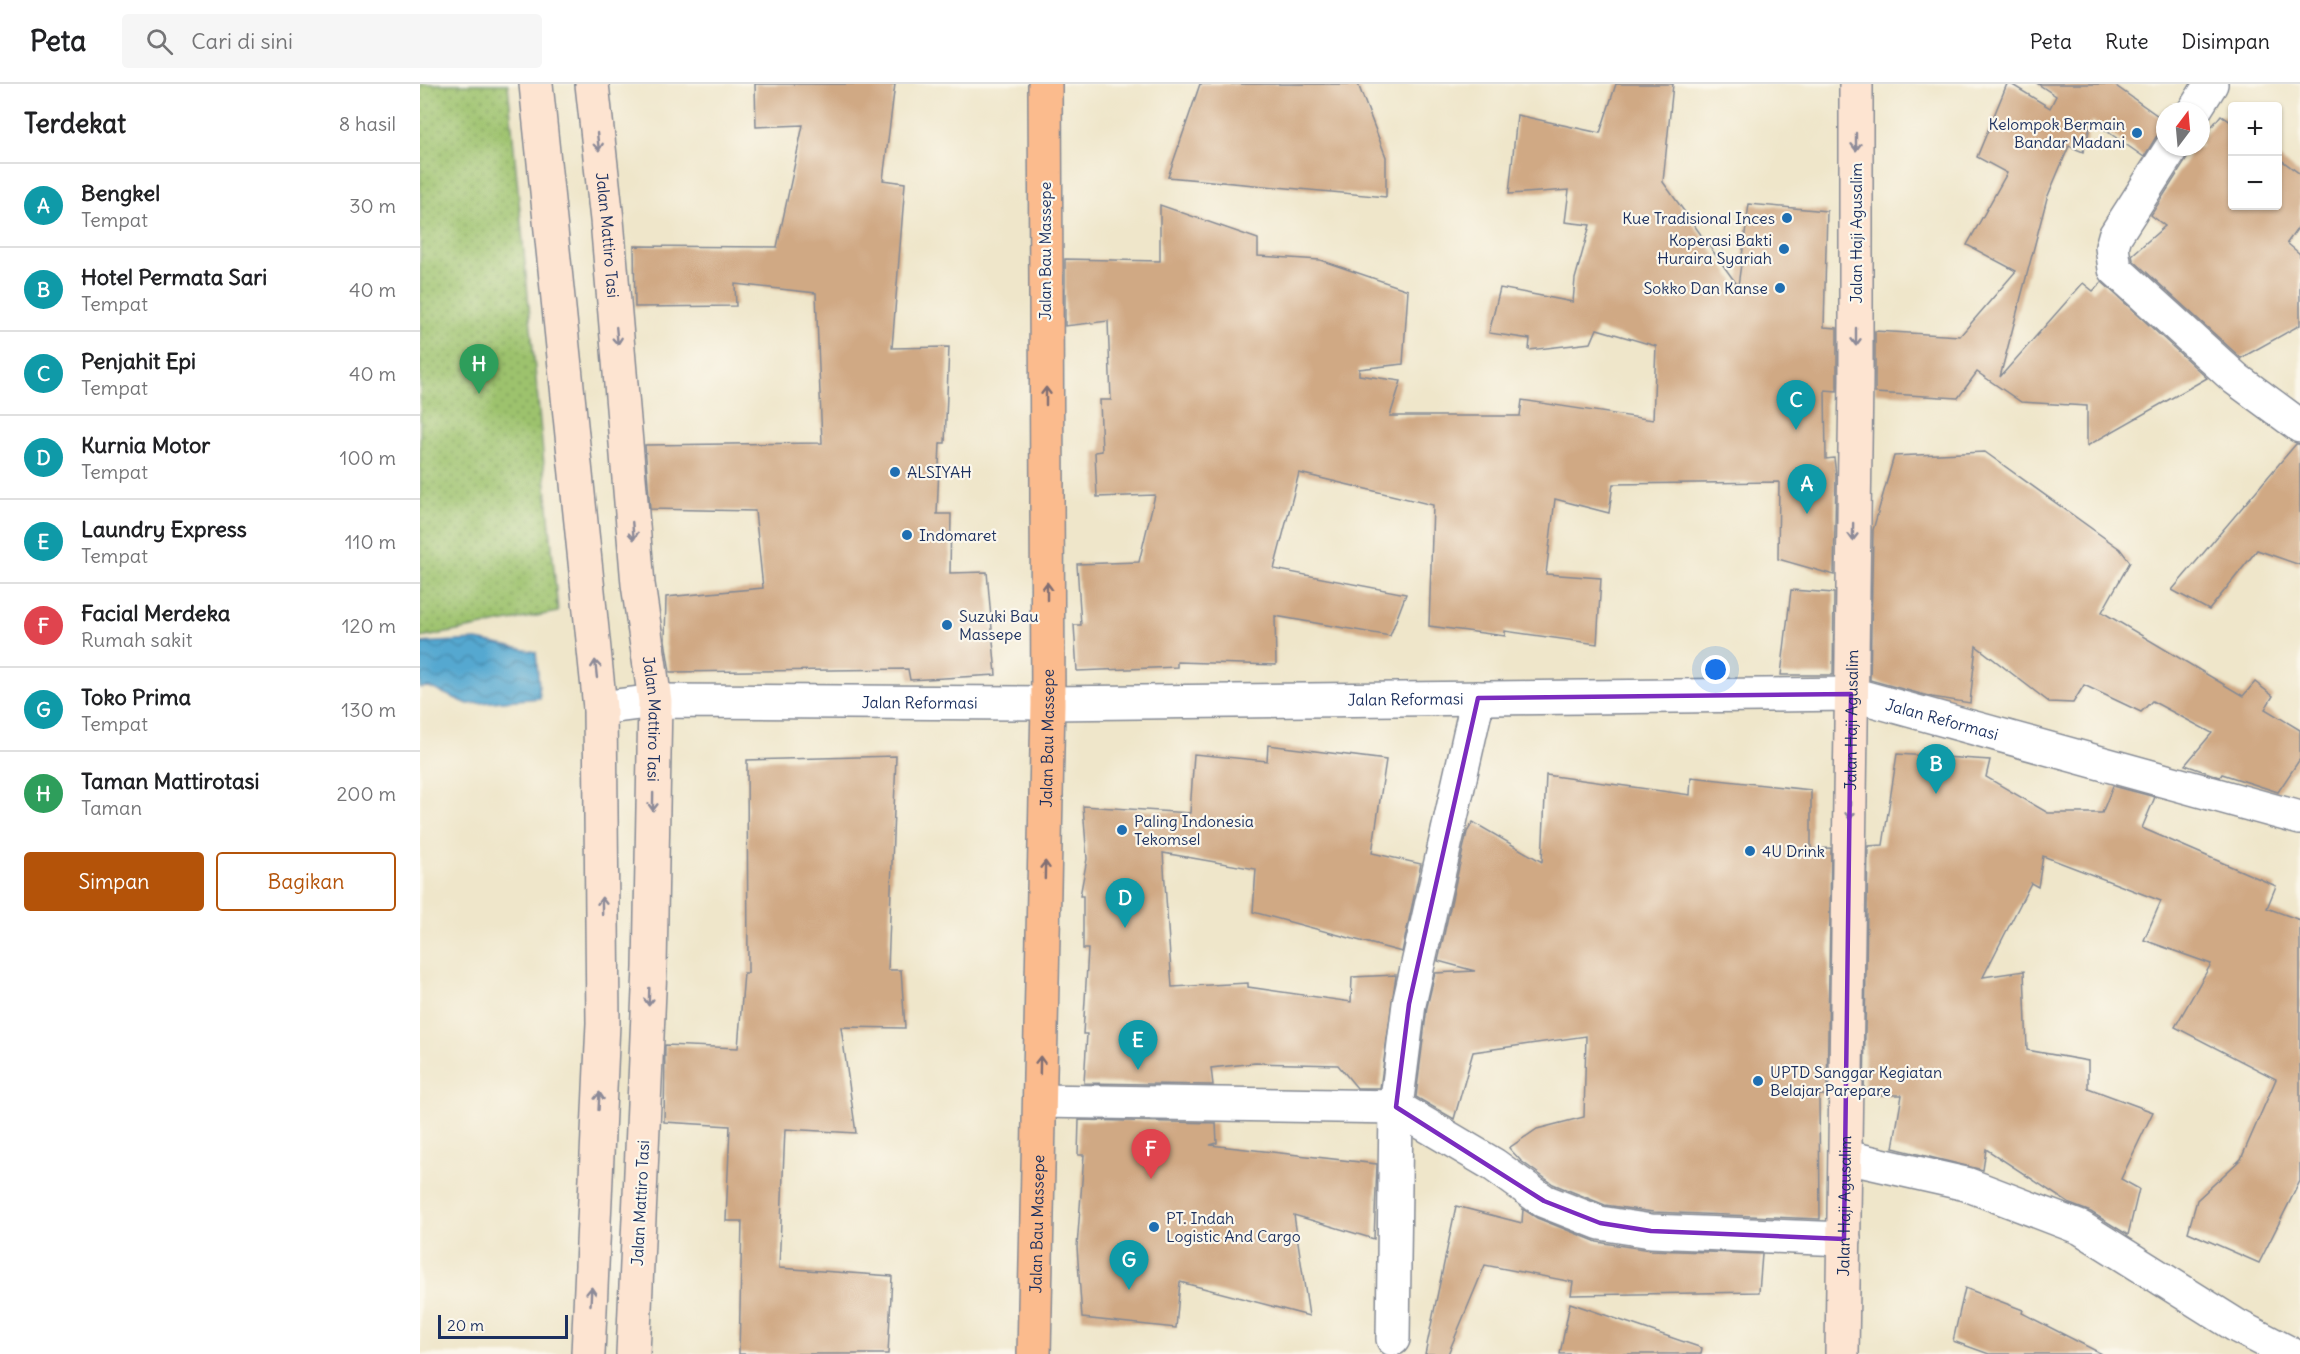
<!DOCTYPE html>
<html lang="id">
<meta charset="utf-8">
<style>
:root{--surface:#fff;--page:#f6f6f6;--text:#202124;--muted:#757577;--line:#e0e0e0;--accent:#b45309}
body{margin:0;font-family:Delius,sans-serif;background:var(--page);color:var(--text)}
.controls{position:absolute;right:18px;top:18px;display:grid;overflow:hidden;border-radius:6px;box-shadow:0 2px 4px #0004}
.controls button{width:54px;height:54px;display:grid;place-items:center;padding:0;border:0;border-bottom:2px solid var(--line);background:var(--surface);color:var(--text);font:30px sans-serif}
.compass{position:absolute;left:1736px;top:18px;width:54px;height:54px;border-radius:50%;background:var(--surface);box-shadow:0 2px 4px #0004;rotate:16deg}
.scale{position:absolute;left:18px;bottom:15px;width:130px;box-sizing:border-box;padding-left:6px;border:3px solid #1b2f5e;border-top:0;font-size:16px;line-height:21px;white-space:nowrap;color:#1b2f5e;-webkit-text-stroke:4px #fbf7ec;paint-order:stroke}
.you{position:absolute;left:1296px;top:586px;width:21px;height:21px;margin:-15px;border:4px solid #fff;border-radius:50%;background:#1a73e8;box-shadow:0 0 0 9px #1a73e833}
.badge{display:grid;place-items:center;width:39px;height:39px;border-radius:50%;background:var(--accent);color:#fff;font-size:20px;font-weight:700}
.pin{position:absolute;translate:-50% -50px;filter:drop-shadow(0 2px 3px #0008)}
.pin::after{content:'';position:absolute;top:32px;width:21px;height:18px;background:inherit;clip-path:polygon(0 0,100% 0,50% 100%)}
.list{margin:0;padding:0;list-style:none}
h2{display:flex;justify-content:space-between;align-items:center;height:78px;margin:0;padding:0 24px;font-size:26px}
h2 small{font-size:20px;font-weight:400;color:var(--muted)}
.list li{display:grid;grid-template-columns:39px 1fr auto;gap:18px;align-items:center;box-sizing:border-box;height:84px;padding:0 24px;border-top:2px solid var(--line)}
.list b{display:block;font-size:22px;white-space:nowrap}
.list p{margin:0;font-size:20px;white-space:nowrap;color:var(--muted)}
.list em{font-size:20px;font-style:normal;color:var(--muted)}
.actions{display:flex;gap:12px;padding:18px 24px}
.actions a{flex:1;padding:14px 0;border:2px solid var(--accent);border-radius:6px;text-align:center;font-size:21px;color:var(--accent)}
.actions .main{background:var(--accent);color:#fff}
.icon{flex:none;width:33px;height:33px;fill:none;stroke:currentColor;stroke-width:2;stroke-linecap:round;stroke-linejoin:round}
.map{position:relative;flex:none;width:1880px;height:1270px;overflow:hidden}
header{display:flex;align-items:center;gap:36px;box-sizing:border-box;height:84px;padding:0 30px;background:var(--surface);border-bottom:2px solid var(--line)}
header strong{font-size:28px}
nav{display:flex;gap:33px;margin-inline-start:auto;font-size:21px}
.search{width:420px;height:54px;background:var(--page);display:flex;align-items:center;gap:15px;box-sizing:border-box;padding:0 21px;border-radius:6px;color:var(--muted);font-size:22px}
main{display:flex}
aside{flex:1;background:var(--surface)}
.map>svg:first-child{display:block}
.park{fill:url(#park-dots);stroke:#5c7866;stroke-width:1.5}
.water{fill:url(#water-waves);stroke:#386c97;stroke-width:1.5}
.building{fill:#d0a984}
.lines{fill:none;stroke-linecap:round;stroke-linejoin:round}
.street-casing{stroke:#858a94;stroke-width:36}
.secondary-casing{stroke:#858a94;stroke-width:36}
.highway-casing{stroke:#858a94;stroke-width:36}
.street{stroke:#fff;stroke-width:33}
.secondary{stroke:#fde4d1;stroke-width:33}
.highway{stroke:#fbbb8d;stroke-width:33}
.oneway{stroke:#8c8a98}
.oneway2{stroke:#806e73}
.marked{fill:none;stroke:#7b2cbf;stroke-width:4.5;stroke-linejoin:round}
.poi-dot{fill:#1f6fb2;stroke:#fbf7ec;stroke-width:2}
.labels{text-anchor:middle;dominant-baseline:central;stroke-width:4.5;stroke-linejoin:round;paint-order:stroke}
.poi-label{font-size:16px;fill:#1b2f5e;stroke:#fbf7ec;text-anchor:start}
.street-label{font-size:16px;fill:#1b2f5e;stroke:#fbf7ec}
</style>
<header>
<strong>Peta</strong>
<div class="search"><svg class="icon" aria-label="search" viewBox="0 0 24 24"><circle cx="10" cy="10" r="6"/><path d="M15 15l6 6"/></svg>Cari di sini</div>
<nav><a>Peta</a><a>Rute</a><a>Disimpan</a></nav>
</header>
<main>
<aside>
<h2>Terdekat<small>8 hasil</small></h2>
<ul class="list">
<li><span class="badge" style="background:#0f9aa8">A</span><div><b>Bengkel</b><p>Tempat</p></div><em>30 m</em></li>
<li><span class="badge" style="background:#0f9aa8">B</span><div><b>Hotel Permata Sari</b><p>Tempat</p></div><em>40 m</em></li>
<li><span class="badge" style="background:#0f9aa8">C</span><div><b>Penjahit Epi</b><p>Tempat</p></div><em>40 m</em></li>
<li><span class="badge" style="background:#0f9aa8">D</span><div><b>Kurnia Motor</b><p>Tempat</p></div><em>100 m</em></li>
<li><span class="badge" style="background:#0f9aa8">E</span><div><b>Laundry Express</b><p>Tempat</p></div><em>110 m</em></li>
<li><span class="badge" style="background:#e0444e">F</span><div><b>Facial Merdeka</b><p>Rumah sakit</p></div><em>120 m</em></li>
<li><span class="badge" style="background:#0f9aa8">G</span><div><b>Toko Prima</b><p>Tempat</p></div><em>130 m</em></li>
<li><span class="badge" style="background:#2e9e5b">H</span><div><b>Taman Mattirotasi</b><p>Taman</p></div><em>200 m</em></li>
</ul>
<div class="actions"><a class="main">Simpan</a><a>Bagikan</a></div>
</aside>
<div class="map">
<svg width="1880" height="1270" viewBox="0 0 1880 1270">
<defs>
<pattern id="park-dots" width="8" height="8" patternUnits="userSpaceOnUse" patternTransform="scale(1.5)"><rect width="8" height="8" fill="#9dc26d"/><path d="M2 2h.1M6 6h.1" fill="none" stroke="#7f9e5d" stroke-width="1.8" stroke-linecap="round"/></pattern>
<pattern id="water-waves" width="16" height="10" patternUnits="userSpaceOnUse" patternTransform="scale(1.5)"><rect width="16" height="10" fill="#55a8d0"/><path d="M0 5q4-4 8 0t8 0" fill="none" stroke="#4689ac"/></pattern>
</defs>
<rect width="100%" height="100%" fill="#fbf7ec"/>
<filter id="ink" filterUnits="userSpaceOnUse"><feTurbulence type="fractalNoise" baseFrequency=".0167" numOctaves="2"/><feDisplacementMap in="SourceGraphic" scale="12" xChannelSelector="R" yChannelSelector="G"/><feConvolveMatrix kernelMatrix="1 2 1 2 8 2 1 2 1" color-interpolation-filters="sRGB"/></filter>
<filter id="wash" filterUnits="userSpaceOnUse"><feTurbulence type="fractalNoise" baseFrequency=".008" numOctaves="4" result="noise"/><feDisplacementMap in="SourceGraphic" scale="24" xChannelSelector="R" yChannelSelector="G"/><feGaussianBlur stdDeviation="1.35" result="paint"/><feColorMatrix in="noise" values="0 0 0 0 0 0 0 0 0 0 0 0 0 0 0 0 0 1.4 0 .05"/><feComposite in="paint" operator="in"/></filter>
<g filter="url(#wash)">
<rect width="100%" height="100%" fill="#efe6ca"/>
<path class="park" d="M0,0H88L138,528L0,554Z"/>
<path class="water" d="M57,556L116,568L120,614L48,620L9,603L0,604V559Z"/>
<g id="blocks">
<g class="building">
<path d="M335,0H475L463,96L485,99L472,264L529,263L525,359H520L517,430H531L530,489L567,488L576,591L490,596L488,585L250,588L245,556L246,513L343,504L335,427L230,425L225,361L402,359L396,209L315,200L316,222L215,223L214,162L357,163L383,41L336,43Z"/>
<path d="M780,0H938L966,73V113L748,93Z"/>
<path d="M1196,0H1253L1243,98L1318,202L1329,120L1407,127L1404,243L1417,244V307L1405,306L1406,375L1414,374L1416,391L1414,491L1358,475L1359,398L1193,400L1189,429L1135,415L1126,490L1181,494L1177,560L1085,547V552L1009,542L1013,421L879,389L854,485L986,510L970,552L855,532L856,581L757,578V583L657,587L654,541H661L657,480L719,478L735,411L677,413L675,368L682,367L680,316H691L688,237L645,242V175L740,177V121L838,155V172L900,176L988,206L983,280L939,285V291L981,297L970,332H1100L1102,316L1233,336L1236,262L1177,245L1171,259L1109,266L1110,255L1069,249L1080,204L1153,218L1155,195L1170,141L1145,138L1149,106L1089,110L1097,31L1180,49Z"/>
<path d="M1587,0H1591L1630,24L1636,12L1618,0H1693L1745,37V46L1736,53L1724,73L1672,37L1663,68L1649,62L1627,114L1580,293L1663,199L1673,207L1682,198L1787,294L1667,362V322L1601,318L1557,288L1538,314L1455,309V247L1540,252L1596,187L1547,161L1587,89L1557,73Z"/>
<path d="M1801,31L1812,39V122H1857V73L1880,90V141L1867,159L1880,170V241L1821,274L1713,176L1712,171L1745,142L1731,131L1768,73L1771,63H1781V56Z"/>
<path d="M1876,360H1880V481L1837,466L1789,526L1752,506Z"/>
<path d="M1565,368L1700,465L1710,478L1682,528L1823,612L1835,598L1853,612L1845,625L1880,646V675L1858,708L1802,690L1800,693L1765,681L1792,649L1732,617L1721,628L1664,601L1653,619L1629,618L1556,562L1550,619L1512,613L1450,596L1453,446L1474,372Z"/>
<path d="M1371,506L1414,509L1413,591H1361Z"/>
<path d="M848,661L966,676L952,769L1001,780L982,868L833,828L836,785L743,769L752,903L828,899V903L931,918L932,893L976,891L960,1004H937L918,981L835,979L791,984L793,1001L664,999L667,950H663L668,865H663V812H660L667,775L663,722L770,729L774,670L847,677Z"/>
<path d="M1477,670L1570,676L1566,693L1628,729H1682L1693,702L1735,713L1722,744L1856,802L1847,824L1880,836V1097L1839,1179L1768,1148L1777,1116L1821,1075L1856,995L1755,943L1791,880L1724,856L1741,817L1623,772L1618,803L1611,799L1563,893L1604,887L1607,966L1668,977V1004L1733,1028L1701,1095L1719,1105L1708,1151L1671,1128L1650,1120L1566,1065L1563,1086L1473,1064L1482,1011H1444L1448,762L1463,761Z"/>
<path d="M476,672L468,886H481L485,944L421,943L436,1049L365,1045L359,1184L472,1192L468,1270H319L322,1137H306L310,1042L244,1038L245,961L318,964L324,889H328L327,676Z"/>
<path d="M1126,691L1270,711L1271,693L1391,706V765L1411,764L1407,1011H1399L1400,1135L1233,1128L1185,1121L1133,1100L1101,1077L1089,1064L1117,1045L1164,1033L1166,952L1053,968L1034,1035L996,1013L1007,923L1015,889L1055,887L1018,877L1047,748L1053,738L1122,778Z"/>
<path d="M659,1036L796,1039L797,1059L790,1061L957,1080L954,1155L874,1131L889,1232L760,1198L756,1244L662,1234L657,1163L664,1071H658Z"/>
<path d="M1036,1122L1102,1139L1103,1125L1117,1134L1177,1158L1230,1166L1342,1170L1339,1208L1151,1211L1153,1198L1065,1181L1028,1270H1005Z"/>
<path d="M1545,1204L1603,1226L1602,1229L1682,1270H1569L1533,1257Z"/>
<path d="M1150,1219L1282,1264L1281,1270H1140Z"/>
</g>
</g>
</g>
<g filter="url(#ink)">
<use href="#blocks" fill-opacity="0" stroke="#858a94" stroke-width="1.5"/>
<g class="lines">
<defs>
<g id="street">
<path d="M1774,27L1791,0"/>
<path d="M1752,63L1695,152L1692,163L1695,185L1816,295L1880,342"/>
<path id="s1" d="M180,624L235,617L628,619L1431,610L1880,734"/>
<path d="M620,1017L976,1023L1074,1081L1124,1117L1180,1139L1231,1147L1424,1155"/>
<path d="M1426,1073L1546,1100L1661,1144L1817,1242L1871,1270"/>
<path d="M973,1255L976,1023L989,920L1058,614"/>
</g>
<g id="secondary">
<path d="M116,0L180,624L183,939L168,1270"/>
<path id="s2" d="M172,0L187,136L218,500L235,617L230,884L213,1270"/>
<path id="s3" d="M1422,1270L1436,295V0"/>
</g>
<g id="highway">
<path id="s4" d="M614,1270L628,619L625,0"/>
</g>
</defs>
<use href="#street" class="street-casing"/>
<use href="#secondary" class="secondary-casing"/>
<use href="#highway" class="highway-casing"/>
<use href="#street" class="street"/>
<use href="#secondary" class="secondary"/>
<use href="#highway" class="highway"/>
</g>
<defs><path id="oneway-shaft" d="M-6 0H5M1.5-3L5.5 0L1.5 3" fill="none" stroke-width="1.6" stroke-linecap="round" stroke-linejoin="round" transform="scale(1.5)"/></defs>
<g class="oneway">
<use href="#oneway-shaft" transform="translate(178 58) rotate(84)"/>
<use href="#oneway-shaft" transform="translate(1436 58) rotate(90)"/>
<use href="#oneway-shaft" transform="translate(197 252) rotate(85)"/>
<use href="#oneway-shaft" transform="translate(1436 253) rotate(90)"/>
<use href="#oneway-shaft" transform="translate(213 447) rotate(85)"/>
<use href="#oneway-shaft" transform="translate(1433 448) rotate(91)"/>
<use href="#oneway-shaft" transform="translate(176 585) rotate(-96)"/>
<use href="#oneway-shaft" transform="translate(233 718) rotate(91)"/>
<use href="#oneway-shaft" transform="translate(1430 727) rotate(91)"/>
<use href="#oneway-shaft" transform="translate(182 822) rotate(-91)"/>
<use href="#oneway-shaft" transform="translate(229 913) rotate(92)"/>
<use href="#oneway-shaft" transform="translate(179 1017) rotate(-87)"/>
<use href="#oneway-shaft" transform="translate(171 1212) rotate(-87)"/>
</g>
<g class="oneway2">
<use href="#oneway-shaft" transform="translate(626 312) rotate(-90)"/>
<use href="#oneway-shaft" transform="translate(627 507) rotate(-90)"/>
<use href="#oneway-shaft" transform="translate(625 786) rotate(-89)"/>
<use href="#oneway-shaft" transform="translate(620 981) rotate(-89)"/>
</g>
</g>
<path class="marked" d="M1431,610L1424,1155L1231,1147L1180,1139L1124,1117L976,1023L989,920L1058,614Z"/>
<g class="poi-dot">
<circle cx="1717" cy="49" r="6"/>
<circle cx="1367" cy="134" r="6"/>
<circle cx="1364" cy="165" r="6"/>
<circle cx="1360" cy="204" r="6"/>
<circle cx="475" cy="388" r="6"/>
<circle cx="487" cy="451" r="6"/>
<circle cx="527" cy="541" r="6"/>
<circle cx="702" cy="746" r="6"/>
<circle cx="1330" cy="767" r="6"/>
<circle cx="1338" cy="997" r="6"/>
<circle cx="734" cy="1143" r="6"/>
</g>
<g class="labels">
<g class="poi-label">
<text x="1705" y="40" text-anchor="end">Kelompok Bermain<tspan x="1705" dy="18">Bandar Madani</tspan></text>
<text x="1355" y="134" text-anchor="end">Kue Tradisional Inces</text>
<text x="1352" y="156" text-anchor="end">Koperasi Bakti<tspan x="1352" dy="18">Huraira Syariah</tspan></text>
<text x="1348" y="204" text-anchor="end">Sokko Dan Kanse</text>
<text x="487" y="388">ALSIYAH</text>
<text x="499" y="451">Indomaret</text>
<text x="539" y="532">Suzuki Bau<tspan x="539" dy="18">Massepe</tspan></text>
<text x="714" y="737">Paling Indonesia<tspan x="714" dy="18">Tekomsel</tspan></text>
<text x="1342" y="767">4U Drink</text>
<text x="1350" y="988">UPTD Sanggar Kegiatan<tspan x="1350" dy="18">Belajar Parepare</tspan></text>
<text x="746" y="1134">PT. Indah<tspan x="746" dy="18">Logistic And Cargo</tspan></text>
</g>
<g class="street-label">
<text transform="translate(1436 149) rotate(-90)">Jalan Haji Agusalim</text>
<text stroke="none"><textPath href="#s2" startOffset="152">Jalan Mattiro Tasi</textPath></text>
<text transform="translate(625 167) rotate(-90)">Jalan Bau Massepe</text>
<text stroke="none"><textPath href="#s1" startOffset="806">Jalan Reformasi</textPath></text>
<text stroke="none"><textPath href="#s1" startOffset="320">Jalan Reformasi</textPath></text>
<text stroke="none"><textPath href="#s2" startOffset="638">Jalan Mattiro Tasi</textPath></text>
<text stroke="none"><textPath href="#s3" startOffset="634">Jalan Haji Agusalim</textPath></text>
<text stroke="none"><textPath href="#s1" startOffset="1346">Jalan Reformasi</textPath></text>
<text stroke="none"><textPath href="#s4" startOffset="616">Jalan Bau Massepe</textPath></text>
<text transform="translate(220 1119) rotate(-87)">Jalan Mattiro Tasi</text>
<text stroke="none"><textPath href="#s3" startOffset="148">Jalan Haji Agusalim</textPath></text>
<text stroke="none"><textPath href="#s4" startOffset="130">Jalan Bau Massepe</textPath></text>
</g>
</g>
</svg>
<div class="controls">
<button>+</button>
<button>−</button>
</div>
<svg class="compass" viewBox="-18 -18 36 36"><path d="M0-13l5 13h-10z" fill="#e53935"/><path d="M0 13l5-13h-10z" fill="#757577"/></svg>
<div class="scale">20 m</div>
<div class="you"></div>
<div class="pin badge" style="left:1387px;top:430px;background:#0f9aa8">A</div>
<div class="pin badge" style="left:1516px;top:710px;background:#0f9aa8">B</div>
<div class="pin badge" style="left:1376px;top:346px;background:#0f9aa8">C</div>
<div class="pin badge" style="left:705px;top:844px;background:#0f9aa8">D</div>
<div class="pin badge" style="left:718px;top:986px;background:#0f9aa8">E</div>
<div class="pin badge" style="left:731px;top:1095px;background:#e0444e">F</div>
<div class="pin badge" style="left:709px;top:1206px;background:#0f9aa8">G</div>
<div class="pin badge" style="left:59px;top:310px;background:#2e9e5b">H</div>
</div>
</main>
